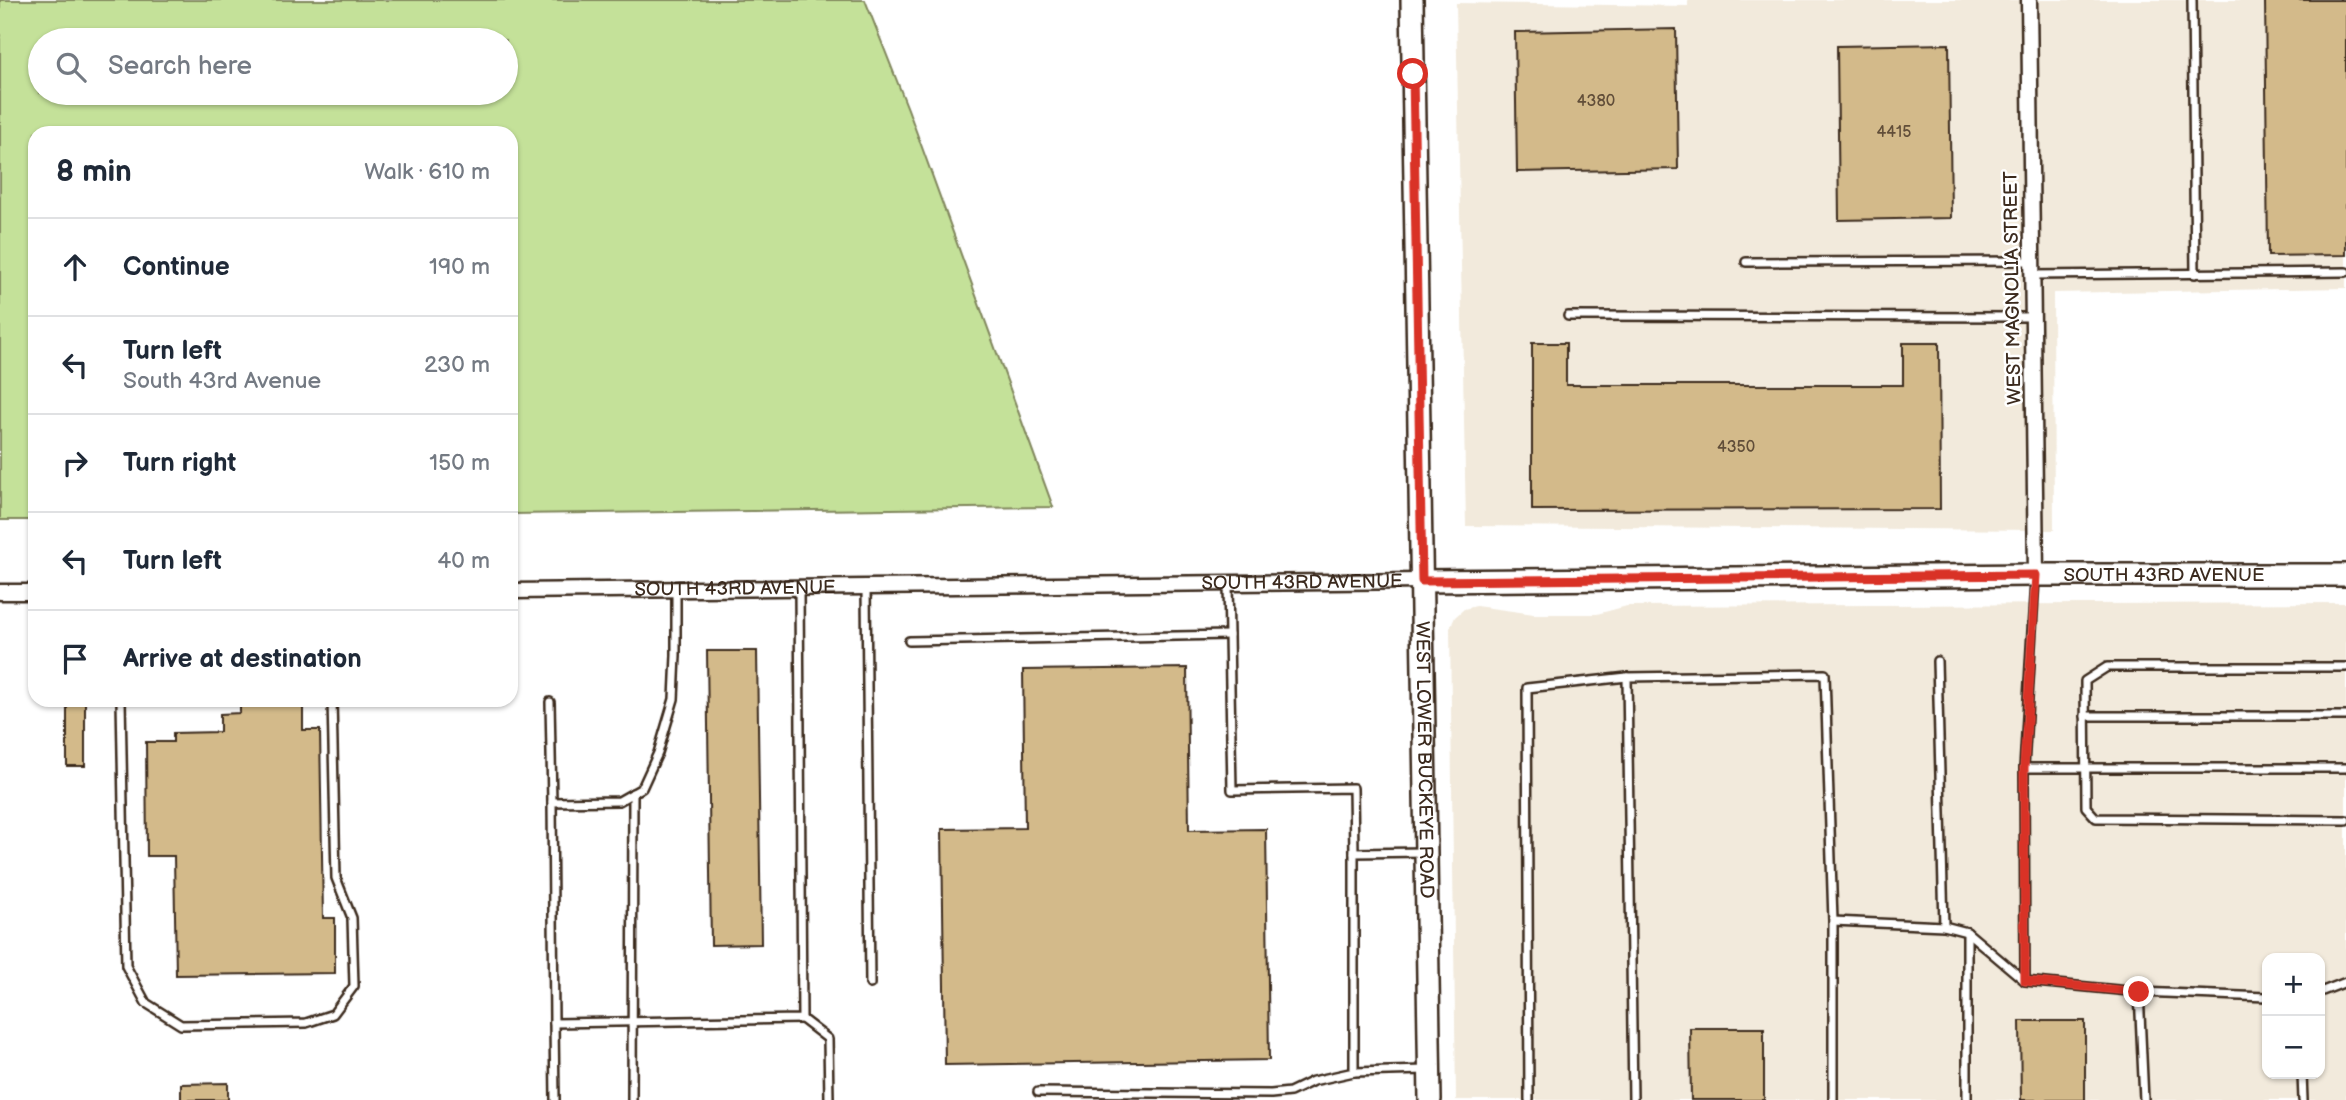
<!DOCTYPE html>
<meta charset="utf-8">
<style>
:root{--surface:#fff;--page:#f6f6f7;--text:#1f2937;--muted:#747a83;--line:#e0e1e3}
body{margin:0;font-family:"Balsamiq Sans",sans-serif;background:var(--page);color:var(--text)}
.controls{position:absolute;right:21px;bottom:21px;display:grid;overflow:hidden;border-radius:14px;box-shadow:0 2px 5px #0004}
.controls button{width:63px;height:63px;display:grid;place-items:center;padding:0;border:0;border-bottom:2px solid var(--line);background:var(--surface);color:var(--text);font:35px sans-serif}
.stop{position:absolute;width:21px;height:21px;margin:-16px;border:5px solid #d93025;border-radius:50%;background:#fff}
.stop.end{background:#d93025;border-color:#fff;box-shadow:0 2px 7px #0008}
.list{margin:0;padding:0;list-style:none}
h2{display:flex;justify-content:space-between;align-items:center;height:91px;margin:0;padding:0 28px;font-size:30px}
h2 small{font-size:23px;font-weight:400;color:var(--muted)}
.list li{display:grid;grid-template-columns:46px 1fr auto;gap:21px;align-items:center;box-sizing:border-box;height:98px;padding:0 28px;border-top:2px solid var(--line)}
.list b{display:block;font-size:26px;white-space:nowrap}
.list p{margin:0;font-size:23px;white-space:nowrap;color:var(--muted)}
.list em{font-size:23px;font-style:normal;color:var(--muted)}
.icon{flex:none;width:38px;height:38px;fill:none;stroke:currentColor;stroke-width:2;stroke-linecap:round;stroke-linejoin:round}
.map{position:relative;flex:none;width:2346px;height:1100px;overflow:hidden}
.search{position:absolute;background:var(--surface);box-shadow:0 2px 5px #0004;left:28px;top:28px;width:490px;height:77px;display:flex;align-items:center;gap:18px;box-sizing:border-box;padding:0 24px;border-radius:38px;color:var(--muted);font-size:26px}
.panel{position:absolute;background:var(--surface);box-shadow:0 2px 5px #0004;left:28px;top:126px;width:490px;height:581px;border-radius:21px}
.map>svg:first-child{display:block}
.built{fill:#f2eadc;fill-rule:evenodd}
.green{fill:#c4e199;stroke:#80865c;stroke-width:2;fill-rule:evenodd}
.building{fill:#d3ba8a;stroke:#3b2a1e;stroke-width:2}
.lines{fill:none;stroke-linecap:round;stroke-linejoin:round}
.lane-casing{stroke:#3b2a1e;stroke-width:12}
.street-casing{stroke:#3b2a1e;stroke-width:19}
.secondary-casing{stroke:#3b2a1e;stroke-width:26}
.lane{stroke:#fff;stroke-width:7}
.street{stroke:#fff;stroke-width:14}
.secondary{stroke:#fff;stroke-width:21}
.route{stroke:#d93025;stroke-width:9}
.labels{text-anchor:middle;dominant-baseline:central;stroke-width:5;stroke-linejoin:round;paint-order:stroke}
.number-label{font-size:16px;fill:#614e39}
.street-label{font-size:19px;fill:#3b2a1e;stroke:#fff}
</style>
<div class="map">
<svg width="2346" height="1100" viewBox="0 0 2346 1100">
<rect width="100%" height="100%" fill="#fff"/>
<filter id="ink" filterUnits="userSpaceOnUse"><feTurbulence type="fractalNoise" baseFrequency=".0143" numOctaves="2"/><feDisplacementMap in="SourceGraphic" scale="14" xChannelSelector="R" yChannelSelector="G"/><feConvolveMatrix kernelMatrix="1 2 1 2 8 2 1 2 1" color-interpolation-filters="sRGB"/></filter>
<g filter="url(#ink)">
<g class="built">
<path d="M1688,0H2346V288L2053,293L2054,530L1466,526L1456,3L1688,6Z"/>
<path d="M2346,603V1100H1456L1450,628L1455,617L1464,609L1476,606L1534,614H1597L1627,606ZM2267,958H2320V1074H2267Z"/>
</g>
<path class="green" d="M0,0H865L908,109L1053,507L511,514V133H35V520H0ZM40,40H506V93H40Z"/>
<g class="building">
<path d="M2265,0H2346V255L2268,256Z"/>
<path d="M1676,29L1678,169L1517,172L1515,32Z"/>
<path d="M1949,44L1951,218L1839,220L1837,46Z"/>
<path d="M1532,343H1566V385H1903V343H1939L1940,509L1532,510Z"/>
<path d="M707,651H757L761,944L711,945Z"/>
<path d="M1187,668L1189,830L1266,829L1269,1060L945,1065L942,829L1025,828L1023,670Z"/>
<rect x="67" y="700" width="18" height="66"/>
<path d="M240,700H299V707H303V730H320L323,918H335V973L176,975L174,856H147L146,742H173V733L220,732V714L240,713Z"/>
<path d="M2020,1021H2085V1100H2021Z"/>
<path d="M1690,1028H1764V1100H1691Z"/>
<path d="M228,1083V1100H181V1084Z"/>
</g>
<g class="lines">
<defs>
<g id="lane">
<path d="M2192,0L2195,274"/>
<path d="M1746,262L2032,261"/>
<path d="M2032,275L2346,272"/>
<path d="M1568,316L2032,317"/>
<path d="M1228,584L1232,790L1353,788L1354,853"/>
<path d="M866,588L870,984"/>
<path d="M676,589V655L674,699L658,753L642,788L619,801L552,802L554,1023L802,1019L799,589"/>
<path d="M909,641L1229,635"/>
<path d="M1937,661L1944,926"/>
<path d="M2346,667H2107L2085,681L2086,807L2096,818L2346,820"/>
<path d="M121,700L126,966L146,1003L181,1025L306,1023L333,1014L354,986L352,918L336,878L332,700"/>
<path d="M550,702L552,802"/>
<path d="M2085,716H2346"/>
<path d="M2024,768H2346"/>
<path d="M1425,852L1354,853V1072L1426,1070"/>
<path d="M1833,921L1944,926L1967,932L2025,981L2139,992L2267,997"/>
<path d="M1967,932V1100"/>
<path d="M2025,981L2024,768L2035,579"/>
<path d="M2139,992L2144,1100"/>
<path d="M2320,992L2346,982"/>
<path d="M802,1019L828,1039L829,1100"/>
<path d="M554,1023L555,1100"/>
<path d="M2302,1074L2303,1100"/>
<path d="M1038,1092L1271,1094L1290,1092L1313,1081L1354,1072"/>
<path d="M632,1100L633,793"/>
<path d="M1529,1100L1527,688L1627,677"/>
<path d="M1633,1100L1627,677L1825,674L1833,921V1100"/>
</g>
<g id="street">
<path d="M2029,0L2036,575"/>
<path id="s1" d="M511,591L1422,581"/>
<path d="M0,592H35"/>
</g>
<g id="secondary">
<path id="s2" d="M1412,0L1430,1100"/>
<path id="s3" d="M1422,581L2036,575H2346"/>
</g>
</defs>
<use href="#lane" class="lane-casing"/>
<use href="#street" class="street-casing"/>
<use href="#secondary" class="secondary-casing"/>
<use href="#lane" class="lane"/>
<use href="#street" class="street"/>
<use href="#secondary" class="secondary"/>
</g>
</g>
<g class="lines" filter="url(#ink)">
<path class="route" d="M1413,74L1422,581L2036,575L2024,768L2025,981L2139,992"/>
</g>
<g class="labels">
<g class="number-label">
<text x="1596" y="101">4380</text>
<text x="1894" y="132">4415</text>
<text x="1736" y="447">4350</text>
</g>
<g class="street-label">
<text transform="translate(2013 288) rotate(-91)">WEST MAGNOLIA STREET</text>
<text stroke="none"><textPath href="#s3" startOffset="742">SOUTH 43RD AVENUE</textPath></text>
<text stroke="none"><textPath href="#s1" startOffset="791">SOUTH 43RD AVENUE</textPath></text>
<text stroke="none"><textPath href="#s1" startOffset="224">SOUTH 43RD AVENUE</textPath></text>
<text stroke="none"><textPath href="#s2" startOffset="760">WEST LOWER BUCKEYE ROAD</textPath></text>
</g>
</g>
</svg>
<div class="controls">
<button>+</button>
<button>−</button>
</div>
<div class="stop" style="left:1413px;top:74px"></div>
<div class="stop end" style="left:2139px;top:992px"></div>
<div class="search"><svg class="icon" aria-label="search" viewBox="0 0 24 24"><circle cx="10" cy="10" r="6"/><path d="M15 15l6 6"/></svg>Search here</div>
<section class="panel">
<h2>8 min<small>Walk · 610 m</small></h2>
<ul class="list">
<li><svg class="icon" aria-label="ahead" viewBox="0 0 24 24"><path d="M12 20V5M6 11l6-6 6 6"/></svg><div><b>Continue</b></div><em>190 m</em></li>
<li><svg class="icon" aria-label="left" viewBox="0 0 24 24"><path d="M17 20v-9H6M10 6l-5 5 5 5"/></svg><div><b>Turn left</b><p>South 43rd Avenue</p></div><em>230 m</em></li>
<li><svg class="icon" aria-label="right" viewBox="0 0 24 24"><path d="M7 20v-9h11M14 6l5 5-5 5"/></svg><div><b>Turn right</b></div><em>150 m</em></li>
<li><svg class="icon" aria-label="left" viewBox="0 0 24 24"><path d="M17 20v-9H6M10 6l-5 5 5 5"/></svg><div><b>Turn left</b></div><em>40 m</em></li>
<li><svg class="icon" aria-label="arrive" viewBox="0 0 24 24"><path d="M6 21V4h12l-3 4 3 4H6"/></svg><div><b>Arrive at destination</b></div></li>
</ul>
</section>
</div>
